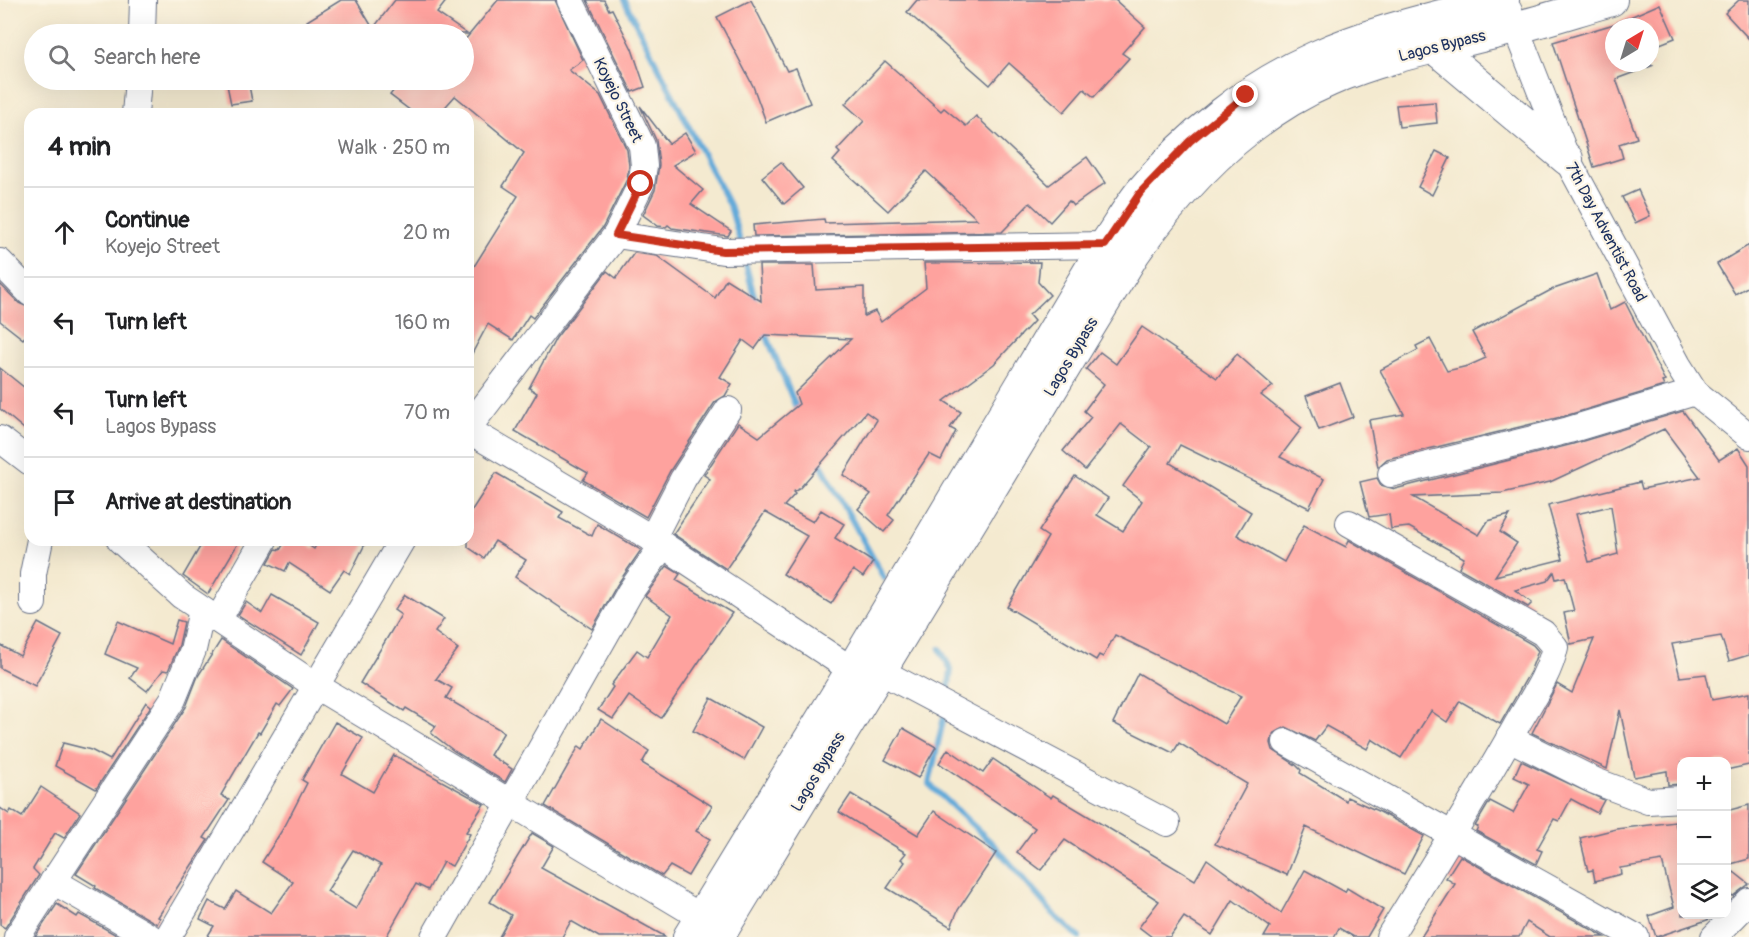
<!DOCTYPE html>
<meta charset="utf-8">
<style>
:root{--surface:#fff;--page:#f2f2f2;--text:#202124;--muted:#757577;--line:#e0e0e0}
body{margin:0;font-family:Pangolin,sans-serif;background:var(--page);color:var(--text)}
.controls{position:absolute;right:18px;bottom:18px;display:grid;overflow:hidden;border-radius:12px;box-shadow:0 6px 24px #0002}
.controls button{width:54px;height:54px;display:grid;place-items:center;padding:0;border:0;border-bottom:2px solid var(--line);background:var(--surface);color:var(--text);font:30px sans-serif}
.compass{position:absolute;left:1605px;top:18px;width:54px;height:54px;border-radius:50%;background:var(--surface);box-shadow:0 6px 24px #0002;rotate:38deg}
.stop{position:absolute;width:18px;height:18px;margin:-14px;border:4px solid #c8321e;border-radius:50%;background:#fff}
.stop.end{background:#c8321e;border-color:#fff;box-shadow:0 2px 6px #0008}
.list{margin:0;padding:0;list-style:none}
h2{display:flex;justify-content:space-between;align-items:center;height:78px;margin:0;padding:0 24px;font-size:26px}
h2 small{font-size:20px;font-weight:400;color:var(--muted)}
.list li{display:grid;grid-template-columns:39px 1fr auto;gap:18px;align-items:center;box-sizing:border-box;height:90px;padding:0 24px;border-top:2px solid var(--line)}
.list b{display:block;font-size:22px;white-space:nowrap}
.list p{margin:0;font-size:20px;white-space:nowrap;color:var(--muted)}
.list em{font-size:20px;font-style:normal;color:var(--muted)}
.icon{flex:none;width:33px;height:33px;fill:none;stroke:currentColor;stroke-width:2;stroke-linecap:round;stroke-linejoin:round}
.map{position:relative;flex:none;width:1749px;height:937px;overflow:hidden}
.search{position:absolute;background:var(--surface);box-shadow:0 6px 24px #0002;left:24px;top:24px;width:450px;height:66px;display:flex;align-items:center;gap:15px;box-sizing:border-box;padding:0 21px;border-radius:33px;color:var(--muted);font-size:22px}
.panel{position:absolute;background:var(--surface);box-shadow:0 6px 24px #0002;left:24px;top:108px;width:450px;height:438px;border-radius:18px}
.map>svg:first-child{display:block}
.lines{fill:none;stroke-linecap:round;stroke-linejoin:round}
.stream{stroke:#63aad9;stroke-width:6}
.building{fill:#fea29e;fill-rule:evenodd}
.minor-casing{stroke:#677086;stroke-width:28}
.major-casing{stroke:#677086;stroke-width:34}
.minor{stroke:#fff;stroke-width:26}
.major{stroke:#fff;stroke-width:32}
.route{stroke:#c8321e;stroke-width:8}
.labels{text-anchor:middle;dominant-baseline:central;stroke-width:4.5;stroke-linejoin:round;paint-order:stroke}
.street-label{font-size:16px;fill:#1b2f5e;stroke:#fcf5e5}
</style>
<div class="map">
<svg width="1749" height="937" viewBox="0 0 1749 937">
<rect width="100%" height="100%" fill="#fcf5e5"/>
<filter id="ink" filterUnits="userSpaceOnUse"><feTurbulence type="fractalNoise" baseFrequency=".0167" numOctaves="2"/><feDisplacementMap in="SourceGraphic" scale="12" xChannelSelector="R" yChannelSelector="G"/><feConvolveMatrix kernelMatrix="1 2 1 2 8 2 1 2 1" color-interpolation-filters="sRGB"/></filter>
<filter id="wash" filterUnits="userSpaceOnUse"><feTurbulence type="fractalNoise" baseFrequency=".008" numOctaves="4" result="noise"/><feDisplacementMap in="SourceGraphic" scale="24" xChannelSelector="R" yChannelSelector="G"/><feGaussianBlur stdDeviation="1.35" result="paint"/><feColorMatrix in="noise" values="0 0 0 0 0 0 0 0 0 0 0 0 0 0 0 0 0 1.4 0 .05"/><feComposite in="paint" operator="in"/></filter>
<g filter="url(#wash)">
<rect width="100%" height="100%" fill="#f4ead0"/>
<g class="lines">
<g class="stream">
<path d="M624,0L731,209L741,245"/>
<path d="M744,258L756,303"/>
<path d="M763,327L798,412"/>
<path d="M817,457L884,578"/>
<path d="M940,649L951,670L947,699"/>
<path d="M945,712L929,784L997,848L1054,915L1079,937"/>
</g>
</g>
<g id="blocks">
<g class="building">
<path d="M341,0H356L371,25L355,34H315L307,21Z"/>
<path d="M395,0H447L437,13L467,34H386L375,26Z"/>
<path d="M498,0H555L583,60L569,70L600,95L627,150L629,166L627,179L603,227L533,318L529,315L513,340L488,324L468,361V276L518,196L503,186L524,153L455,96L439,114H415L390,95L402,80H464V41Z"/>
<path d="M587,0H604L609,10L612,9L632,49L645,87L632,92Z"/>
<path d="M751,0L787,71L796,68L810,103L766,122L753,86L717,17Z"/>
<path d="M917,0H1115L1145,27L1122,53L1129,58L1094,97L1084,89L1064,112L1009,63L990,85L907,12Z"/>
<path d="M1739,0H1749V39L1725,13Z"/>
<path d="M1660,4L1675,38L1650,48V27H1614V63L1654,65L1616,79L1637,138L1619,144L1623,158L1594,167L1553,42L1614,24Z"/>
<path d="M885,61L941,111L944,108L966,126L976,116L1049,185L1087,157L1105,183L1073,206L1069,201L1050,222L1030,203L1002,232L754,236L753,225L824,219L825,223L977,219L926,171L888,211L833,161L840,153L837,150L864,121L845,104Z"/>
<path d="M226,80H248L252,101L231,104Z"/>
<path d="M1435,102L1437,123L1399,127L1396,105Z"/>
<path d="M640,106L669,144L685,133L696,151L673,165L703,190L691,204L731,231L728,236L672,228L668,225L666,227L658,226L643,215L655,190L659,165L656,140Z"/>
<path d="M1436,151L1450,158L1432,195L1418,187Z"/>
<path d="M781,162L803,188L784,204L762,177Z"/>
<path d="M1638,190L1650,216L1635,223L1622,197Z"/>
<path d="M1749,245V286L1735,294L1717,264Z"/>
<path d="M634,253L657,256L715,298L726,279L761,301L759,265H814L816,290L864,287V316L875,311L881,322L926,288L924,263L1040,262L1038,282L1050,295L1029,315L1034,321L994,364L944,401L961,412L950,428L956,431L941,460L929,454L888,515L894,520L884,532L858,509L871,494L843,475L877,420L866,412L799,489L793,492L795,494L784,506L813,522L821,510L844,524L835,538L873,562L863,577L853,570L831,604L783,574L807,536L765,512L726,569L673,534L710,479L704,475L738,423L759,437L799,404L795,393L851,339L765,335L755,349L743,340L720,377L732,384L725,396L715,402L670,471L646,517L583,480L588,473L515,431L537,393L529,388L556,338L607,271L616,278Z"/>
<path d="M1597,274L1610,310L1625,302L1665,381L1662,382L1664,386L1565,416L1387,459L1378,467L1369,420L1404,414L1380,370L1418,350L1416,346L1430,339L1447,371L1468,366L1486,358L1472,332L1551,290Z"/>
<path d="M0,284L19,303L30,308V331L23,339L0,321Z"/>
<path d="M1142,327L1217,378L1237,354L1273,386L1261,395L1302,428L1280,457L1324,479L1309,508L1180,445L1170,463L1251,512L1237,535L1284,562L1304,525L1346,547L1349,540L1533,645L1538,651L1530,672L1500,724L1460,701L1447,722L1431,711L1401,758L1372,739L1367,749L1326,726L1315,741L1286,727L1273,734L1271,743L1273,750L1296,765L1301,770L1300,773L1346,801L1347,797L1380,812L1424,836L1404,874L1306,827L1287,875L1215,844L1247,784L1179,743L1173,753L1113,723L1138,673L1224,724L1241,696L1115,635L1103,657L1099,655L1096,660L1007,607L1048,537L1039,531L1075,476L1108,498L1097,515L1123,531L1142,501L1123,486L1151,447L1121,424L1085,470L1063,451L1091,417L1084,411L1104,384L1086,369L1100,352L1116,364Z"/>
<path d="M0,368L30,392V434L0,409Z"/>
<path d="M1340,383L1353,417L1319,430L1306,396Z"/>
<path d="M1683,411L1719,460L1738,448L1749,465V655L1729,661L1721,636L1672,644L1680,677L1706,674L1712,700L1749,693V765L1726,770V762H1682V784L1668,785L1667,771L1634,777L1620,710L1607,769L1532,733L1557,684L1572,693L1594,639L1571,644L1564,613L1574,611L1565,577L1556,579L1554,572L1547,581L1515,590L1532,603L1528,607L1459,568L1464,558L1409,527L1391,529L1389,514L1369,517L1360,482L1377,478L1381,485L1395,489L1573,444ZM1664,429L1700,477L1642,489L1640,482L1548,505L1563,559L1495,576L1517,543L1500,532L1510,515L1488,521L1479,535L1413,497L1502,493L1550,482ZM1611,506L1618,554L1589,562L1576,514Z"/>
<path d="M496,473L563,512L559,518L592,536L597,524L641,550L617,585L592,629L515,577L526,560L495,541L484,558L468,547V516Z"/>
<path d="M204,540H240L208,594L183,576Z"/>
<path d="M286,540H301L314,549L319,540H367L350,574L344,570L330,590L289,563L285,571L268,563L276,549L280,550Z"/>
<path d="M667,566L680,574L676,580L732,613L661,718L629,696L613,719L598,710L613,687L611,685L637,650L647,657L672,615L645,596Z"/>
<path d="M272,595L319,622L301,655L238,615L246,602L262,613Z"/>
<path d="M405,595L444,619L435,632L458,649L436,679L452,688L446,698L504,732L490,755L512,769L505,782L454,751L431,733L436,726L406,708L404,711L360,683L401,615L394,610Z"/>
<path d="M177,620L184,622L179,645L168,671L163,670L147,691L130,678L137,668L105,654L118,621L170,644Z"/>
<path d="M38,623L62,636L35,686L0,668V645L20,656Z"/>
<path d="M221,640L293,689L280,706L277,704L260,733L258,732L221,795L229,800L204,838L208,840L158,917L160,918L157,924L95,888L96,886L76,874L186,707L198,676Z"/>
<path d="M711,698L762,727L744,760L693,731Z"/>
<path d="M146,702L151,706L96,789L55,766L63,743L91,750L110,760Z"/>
<path d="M601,719L649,751L642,763L712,806L696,831L710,839L688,876L670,866L662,876L545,806L579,746L583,749Z"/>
<path d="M335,722L363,738L342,774L373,792L394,755L484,804L466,832L470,834L452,866L443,862L428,890L416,884L386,937H207L214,926L200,919L209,901L225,909L236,891L271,913L293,882L262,862L286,824L307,783L302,780ZM353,850L381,865L356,909L327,891Z"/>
<path d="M903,728L936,747L918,778L885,760Z"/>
<path d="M948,749L983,773L993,759L1051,798L1053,795L1195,880L1207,859L1281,913L1305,870L1345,892L1347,888L1383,910L1367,937H1354L1339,928L1334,937H1264L1270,927L1233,900L1212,935L1184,917L1170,937H1152L1139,927L1159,901L1065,840L1041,870L1017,852L1035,828L939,763Z"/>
<path d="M1521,761L1604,800L1597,813L1571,799L1559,821L1554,819L1537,849L1542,851L1536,864L1476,831L1478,827L1475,826L1490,801L1513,813L1529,784L1514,777Z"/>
<path d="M41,787L80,813L64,838L55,833L33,869L39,875L5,928L0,925V808L9,814L11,810L22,817Z"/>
<path d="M851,794L918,835L934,811L996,853L958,910L951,927L887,888L905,862L901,859L906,853L839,812Z"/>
<path d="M1749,805V859L1731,864L1726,849V811Z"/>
<path d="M1675,822L1676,827L1682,826V915H1715L1710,919L1656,937L1649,916L1674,907L1662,861L1620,868L1621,874L1595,881L1593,870L1588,871L1580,838L1616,829Z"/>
<path d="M532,833L554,846L541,868L666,937H599L571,921L562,937H499L511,915L490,902Z"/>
<path d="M1460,856L1605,937H1550L1527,922L1519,937H1421L1455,884L1446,878Z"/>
<path d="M1734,872L1749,884L1733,896L1726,891V882Z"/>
<path d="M57,904L77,917L79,914L120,937H35Z"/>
</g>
</g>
</g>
<g filter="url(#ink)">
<use href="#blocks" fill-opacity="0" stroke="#677086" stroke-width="1.5"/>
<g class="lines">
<defs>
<g id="minor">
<path d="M1509,11L1567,159L1678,365L1695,392L1749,436"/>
<path d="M142,34L143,0"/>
<path d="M135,114L138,80"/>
<path d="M616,235L723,251L1105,245L1120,249"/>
<path d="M0,262L30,293"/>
<path d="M468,428L616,235L641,184L644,166L642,146L570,0"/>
<path d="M468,430L663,545L852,670"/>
<path d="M0,439L30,462"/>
<path d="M1391,474L1569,430L1695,392"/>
<path d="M1349,523L1543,633L1555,647C1549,676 1529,703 1515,728C1475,799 1432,868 1389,937"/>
<path d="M652,539L683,479L728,410"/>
<path d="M120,540L182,596L316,686L701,917"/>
<path d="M33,603V574L40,540"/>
<path d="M218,620L264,540"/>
<path d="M880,671L1167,823"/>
<path d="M1509,738L1595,781L1648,801L1682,799"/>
<path d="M1286,742L1636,937"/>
<path d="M53,881L150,937"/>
<path d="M17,937L173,699L193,650L202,610"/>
<path d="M168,937L402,540"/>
<path d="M434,937L630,592L663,545"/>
<path d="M1714,937L1749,901"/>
</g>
<g id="major">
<path d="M1434,47L1567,159"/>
<path d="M689,937L852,670L1105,245C1117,228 1128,208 1141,192C1188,136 1248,87 1316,57C1375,30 1440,17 1503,0"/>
<path d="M718,937L1134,253C1185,181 1248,115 1330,80C1389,54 1453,44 1514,28C1547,20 1579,9 1611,0"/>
</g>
</defs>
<use href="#minor" class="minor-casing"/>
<use href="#major" class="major-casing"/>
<use href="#minor" class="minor"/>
<use href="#major" class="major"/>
</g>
</g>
<g class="lines" filter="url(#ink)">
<path class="route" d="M641,184L616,235L723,251L1105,245L1140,193L1190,141L1246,95"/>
</g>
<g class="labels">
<g class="street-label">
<text transform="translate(1442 46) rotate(-14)">Lagos Bypass</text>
<text transform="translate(618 100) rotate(64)">Koyejo Street</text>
<text transform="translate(1606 232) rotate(62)">7th Day Adventist Road</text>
<text transform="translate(1071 357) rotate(-59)">Lagos Bypass</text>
<text transform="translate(818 772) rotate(-59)">Lagos Bypass</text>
</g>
</g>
</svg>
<div class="controls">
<button>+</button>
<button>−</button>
<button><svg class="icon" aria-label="layers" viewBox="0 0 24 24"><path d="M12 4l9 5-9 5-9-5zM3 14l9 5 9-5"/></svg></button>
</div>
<svg class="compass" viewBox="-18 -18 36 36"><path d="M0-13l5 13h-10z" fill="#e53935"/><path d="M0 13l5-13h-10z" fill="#757577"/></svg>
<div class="stop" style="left:641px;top:184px"></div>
<div class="stop end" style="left:1246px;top:95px"></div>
<div class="search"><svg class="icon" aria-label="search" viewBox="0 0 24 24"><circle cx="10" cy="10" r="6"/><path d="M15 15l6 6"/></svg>Search here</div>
<section class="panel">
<h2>4 min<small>Walk · 250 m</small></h2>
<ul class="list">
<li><svg class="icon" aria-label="ahead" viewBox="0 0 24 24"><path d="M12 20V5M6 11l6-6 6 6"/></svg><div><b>Continue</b><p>Koyejo Street</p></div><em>20 m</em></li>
<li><svg class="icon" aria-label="left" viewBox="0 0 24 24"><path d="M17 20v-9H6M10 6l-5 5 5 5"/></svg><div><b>Turn left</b></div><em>160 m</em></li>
<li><svg class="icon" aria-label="left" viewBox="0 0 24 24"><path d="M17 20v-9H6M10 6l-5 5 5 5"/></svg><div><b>Turn left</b><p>Lagos Bypass</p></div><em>70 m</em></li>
<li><svg class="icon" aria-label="arrive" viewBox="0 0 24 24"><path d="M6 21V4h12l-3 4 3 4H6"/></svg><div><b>Arrive at destination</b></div></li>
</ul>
</section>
</div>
